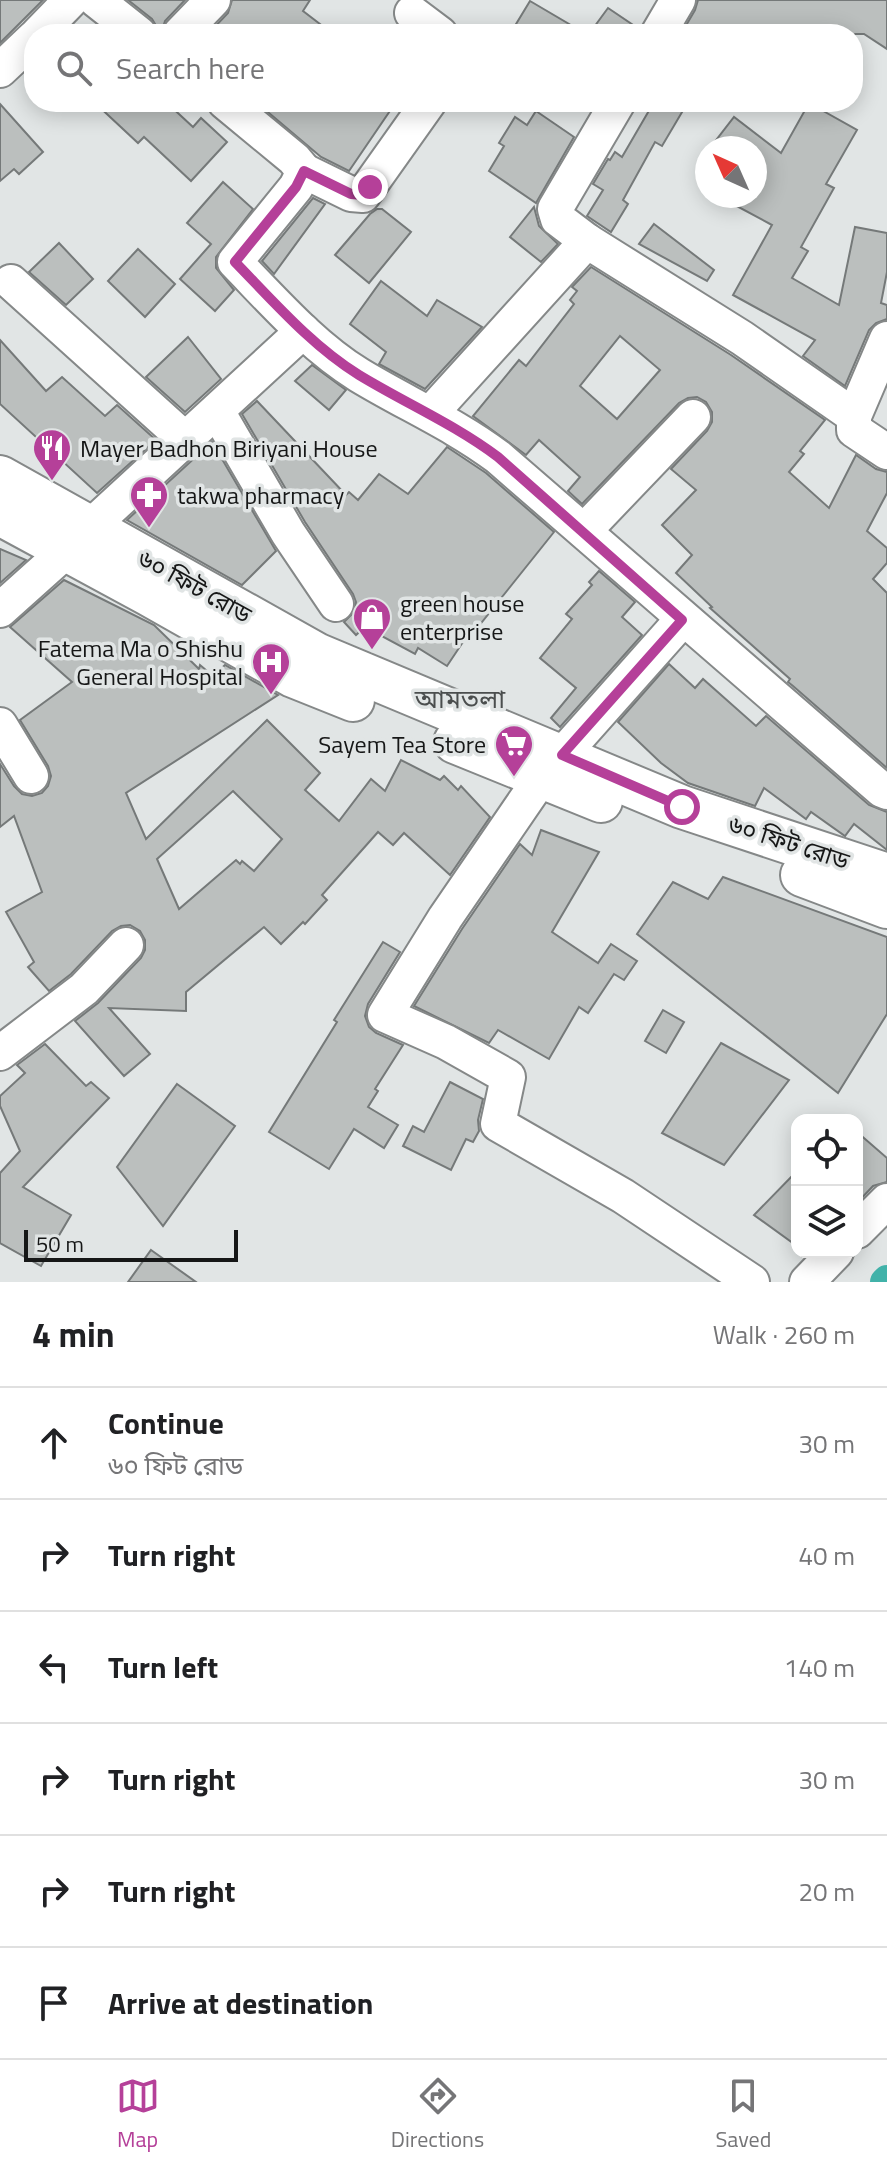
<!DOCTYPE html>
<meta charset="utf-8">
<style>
:root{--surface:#fff;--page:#f6f6f6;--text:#202124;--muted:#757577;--line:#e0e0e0;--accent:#b54099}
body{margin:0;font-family:"Titillium Web","Noto Sans Bengali",sans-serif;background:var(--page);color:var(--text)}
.controls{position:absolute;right:24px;bottom:24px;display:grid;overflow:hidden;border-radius:16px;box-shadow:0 4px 20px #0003}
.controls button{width:72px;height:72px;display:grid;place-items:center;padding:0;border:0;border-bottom:2px solid var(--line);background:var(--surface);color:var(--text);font:40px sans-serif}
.compass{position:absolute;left:695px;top:136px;width:72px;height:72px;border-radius:50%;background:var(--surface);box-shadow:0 4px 20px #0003;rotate:315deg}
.scale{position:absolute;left:24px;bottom:20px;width:214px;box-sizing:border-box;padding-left:8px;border:4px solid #161717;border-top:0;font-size:22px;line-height:28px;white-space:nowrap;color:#161717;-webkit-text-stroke:6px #e1e5e5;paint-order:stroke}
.stop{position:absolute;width:24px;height:24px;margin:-18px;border:6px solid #b54099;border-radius:50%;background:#fff}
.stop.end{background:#b54099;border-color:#fff;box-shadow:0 2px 8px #0008}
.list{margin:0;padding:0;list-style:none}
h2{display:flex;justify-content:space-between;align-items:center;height:104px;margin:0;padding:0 32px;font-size:34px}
h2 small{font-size:26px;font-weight:400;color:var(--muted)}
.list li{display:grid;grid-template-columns:52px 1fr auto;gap:24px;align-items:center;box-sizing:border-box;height:112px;padding:0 32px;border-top:2px solid var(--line)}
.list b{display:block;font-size:30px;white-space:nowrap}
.list p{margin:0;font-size:26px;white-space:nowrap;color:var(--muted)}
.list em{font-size:26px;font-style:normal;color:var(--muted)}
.icon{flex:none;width:44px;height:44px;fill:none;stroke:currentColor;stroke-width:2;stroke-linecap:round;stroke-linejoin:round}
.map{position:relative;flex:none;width:887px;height:1282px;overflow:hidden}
.search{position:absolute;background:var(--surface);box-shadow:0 4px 20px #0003;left:24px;right:24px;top:24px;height:88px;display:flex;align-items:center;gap:20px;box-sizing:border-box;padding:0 28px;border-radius:32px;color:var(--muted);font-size:30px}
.sheet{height:776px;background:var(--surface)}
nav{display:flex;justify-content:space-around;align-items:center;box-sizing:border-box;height:112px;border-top:2px solid var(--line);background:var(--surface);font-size:22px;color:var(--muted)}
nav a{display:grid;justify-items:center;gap:4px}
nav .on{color:var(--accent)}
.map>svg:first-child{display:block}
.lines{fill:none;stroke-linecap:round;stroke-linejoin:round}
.canal{stroke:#41b2a9;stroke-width:30}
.building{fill:#bbbfbe;stroke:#757979;stroke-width:2;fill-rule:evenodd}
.minor-casing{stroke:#858888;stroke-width:38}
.tertiary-casing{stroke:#858888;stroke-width:46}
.minor{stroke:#fff;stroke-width:34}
.tertiary{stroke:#fff;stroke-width:42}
.route{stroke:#b54099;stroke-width:10}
.labels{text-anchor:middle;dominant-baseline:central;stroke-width:7;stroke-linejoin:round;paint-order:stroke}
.poi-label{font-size:24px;fill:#161717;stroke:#e1e5e5;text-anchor:start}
.street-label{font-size:24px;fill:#161717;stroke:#e1e5e5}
.neighbourhood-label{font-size:26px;fill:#4b4e4e;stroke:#e1e5e5}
</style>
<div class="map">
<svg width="887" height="1282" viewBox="0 0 887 1282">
<rect width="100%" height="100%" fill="#e1e5e5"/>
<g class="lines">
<path class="canal" d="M885,1282L887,1280"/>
</g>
<g class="building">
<path d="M0,0H43L0,43Z"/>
<path d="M128,0H185L165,21L161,34L152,19Z"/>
<path d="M232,0H310L303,11L333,34H208L228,13Z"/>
<path d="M698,0H887V49L864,34H681L695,10Z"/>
<path d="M530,1L586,34H510Z"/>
<path d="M608,8L639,29L638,34H589Z"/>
<path d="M94,102H166L193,127L201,118L227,142L191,181L144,137L138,143Z"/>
<path d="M256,102H396L349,171L321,157Z"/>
<path d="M654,102H688L662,146L655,142L623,200L628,204L611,232L587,216L603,190L593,184L608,159L610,160L615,152L622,157Z"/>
<path d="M809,103L857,130L826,184L834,188L801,247L808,251L792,278L839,305L855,227L887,233V272L881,303L887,305V319L876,323L869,330L845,386L803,356L815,340L733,295L772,225L718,196H755V148H710L734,117L781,153Z"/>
<path d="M0,104L43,152L19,174L14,169L0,181Z"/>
<path d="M536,111L574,137L536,203L489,171L504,146L499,143L515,117L527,125Z"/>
<path d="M223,182L253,209L216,257V268L234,290L215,311L180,279L211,244L187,223Z"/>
<path d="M313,198L325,204L274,274L262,261Z"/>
<path d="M534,207L539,226L558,244L541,262L510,237Z"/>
<path d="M377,209H382L411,232L369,283L335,255L370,214Z"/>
<path d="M654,224L714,270L707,281L639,244Z"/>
<path d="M59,243L93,279L66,305L29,272Z"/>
<path d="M138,249L175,284L145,317L108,281Z"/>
<path d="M591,267L731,355L825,420L800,451L804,454L789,472L829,508L856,455L876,469L887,472V493L867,531L887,548V563L873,579L887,593V768L793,686L788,682L790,679L710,608L712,607L676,573L692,555L662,525L696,490L671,469L707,431L712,422V412L706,402L697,397L688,398L679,403L582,504L568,491L580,477L539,440L526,455L473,416L519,360L526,366L574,304L570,300L577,291L572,287ZM620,336L660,370L617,419L580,386Z"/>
<path d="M381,281L427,316L437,300L482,327L425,389L379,364L386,352L350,324Z"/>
<path d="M188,337L221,379L185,412L146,377Z"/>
<path d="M0,340L46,391L62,377L105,416L117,405L156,440L97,493L0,404Z"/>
<path d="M312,365L346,390L329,410L295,381Z"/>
<path d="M257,401L346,495L349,492L358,500L379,474L408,494L447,447L486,473L554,532L478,627L475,624L447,666L418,648L415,654L365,627L356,635L344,622L354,612L356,602L353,594L305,522L242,414Z"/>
<path d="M212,442L276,551L242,585L127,520Z"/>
<path d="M0,549L26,560L0,583Z"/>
<path d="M599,571L635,602L622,617L642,635L560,727L551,718L576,688L540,658L572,619L566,614L592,585L589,582Z"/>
<path d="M64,580L154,625L199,669L200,665L213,676L225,665L278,695L126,793L146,839L267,720L320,773L305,790L339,821L371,779L385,791L401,760L440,780L444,776L458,790L461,786L490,817L450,875L404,833L393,845L378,832L322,895L327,900L305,924L303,922L281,944L264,927L186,992V1011L109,1008L150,1054L124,1076L75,1021L98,1003L141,958L145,950V940L140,931L130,925L121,926L112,931L71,974L49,991L28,967L34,962L6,912L42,892L14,816L0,827V764L14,786L22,794L32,796L42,793L48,786L51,776L48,766L20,720L72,682L10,627ZM233,791L282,839L254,871L242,861L240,864L236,860L179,909L157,859Z"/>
<path d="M669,664L695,688L703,679L756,726L766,716L869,805L887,812V850L854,824L845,836L811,812L806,819L764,788L755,806L688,783L661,763L618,722Z"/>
<path d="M541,830L599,852L552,932L598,963L611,944L637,961L624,980L614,974L588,1013L579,1007L549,1059L498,1030L489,1043L414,1006L462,929L520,844L532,855Z"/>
<path d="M723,877L887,937V1014L838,1093L637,934L673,882L708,899Z"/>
<path d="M383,942L400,952L368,1004L365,1016L369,1027L376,1033L403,1045L375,1089L378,1091L368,1107L398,1125L384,1148L354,1129L329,1169L269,1132L337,1022L334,1020Z"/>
<path d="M663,1010L684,1022L666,1053L645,1041Z"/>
<path d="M721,1043L789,1080L724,1165L662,1133Z"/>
<path d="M45,1044L86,1086L91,1082L109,1098L23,1187L71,1215L41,1266L0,1243V1173L20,1151L0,1106V1096L25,1073L17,1065Z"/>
<path d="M450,1082L483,1099L478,1120L479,1131L473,1142L466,1139L451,1170L403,1146L413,1126L424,1132Z"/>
<path d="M177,1084L235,1126L163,1226L117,1167Z"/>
<path d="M857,1132L887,1158V1182L873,1186L857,1203Z"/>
<path d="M797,1171V1246L754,1215Z"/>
<path d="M151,1250L196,1282H128Z"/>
</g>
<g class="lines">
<defs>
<g id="minor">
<path d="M96,0L139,34"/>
<path d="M412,13L440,34"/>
<path d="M38,34L71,0"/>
<path d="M180,34L213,0"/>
<path d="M658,34L678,0"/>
<path d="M0,70L34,38"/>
<path d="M225,102L294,159L304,171L296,187L235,262C273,301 312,346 359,375C405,403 454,424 498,457L882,790L887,792"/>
<path d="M304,171L351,194L363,195L429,102"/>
<path d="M587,241L558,219L555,209L618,102"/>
<path d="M11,282L186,440"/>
<path d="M217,411L288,533L336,604"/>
<path d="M431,413L587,241L742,338L854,416V430L887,452"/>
<path d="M854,416L887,339"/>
<path d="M89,528L303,331"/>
<path d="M584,531L693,417"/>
<path d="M0,610L67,550"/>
<path d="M0,725L31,776"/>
<path d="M562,755L682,620"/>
<path d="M541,778L445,918L385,1015L446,1042L508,1077L498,1124L623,1196L752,1282"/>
<path d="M0,1053L84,989L126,945"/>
<path d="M857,1231L887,1201"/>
<path d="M807,1282L836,1252"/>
</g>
<g id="tertiary">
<path d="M0,477L318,655L682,807L887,875"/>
<path d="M0,514L148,594L293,676L353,700"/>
<path d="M455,742L601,801"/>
<path d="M802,875L887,907"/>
</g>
</defs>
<use href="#minor" class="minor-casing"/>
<use href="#tertiary" class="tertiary-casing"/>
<use href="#minor" class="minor"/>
<use href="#tertiary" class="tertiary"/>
</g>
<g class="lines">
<path class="route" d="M370,187L363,195L351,194L304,171L296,187L235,262C273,301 312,346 359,375C405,403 454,424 498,457L682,620L562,755L682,807"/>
</g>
<defs>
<symbol id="restaurant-pin" viewBox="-11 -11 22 30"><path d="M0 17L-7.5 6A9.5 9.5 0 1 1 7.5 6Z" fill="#b54099" stroke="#e1e5e5"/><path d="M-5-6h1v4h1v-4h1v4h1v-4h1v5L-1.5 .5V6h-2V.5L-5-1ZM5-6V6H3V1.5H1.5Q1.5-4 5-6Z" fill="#fff"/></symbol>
<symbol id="pharmacy-pin" viewBox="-11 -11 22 30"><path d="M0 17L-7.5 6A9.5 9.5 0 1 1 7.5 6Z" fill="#b54099" stroke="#e1e5e5"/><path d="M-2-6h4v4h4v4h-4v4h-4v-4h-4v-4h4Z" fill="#fff"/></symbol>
<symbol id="shop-pin" viewBox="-11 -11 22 30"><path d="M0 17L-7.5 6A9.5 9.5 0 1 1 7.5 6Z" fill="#b54099" stroke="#e1e5e5"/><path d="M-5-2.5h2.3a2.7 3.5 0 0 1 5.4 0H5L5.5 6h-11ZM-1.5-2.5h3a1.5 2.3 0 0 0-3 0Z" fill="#fff"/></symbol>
<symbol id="hospital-pin" viewBox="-11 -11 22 30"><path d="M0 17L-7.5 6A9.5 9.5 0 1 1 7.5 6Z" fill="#b54099" stroke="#e1e5e5"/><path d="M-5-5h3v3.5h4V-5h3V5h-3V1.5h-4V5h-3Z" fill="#fff"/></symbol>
<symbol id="supermarket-pin" viewBox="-11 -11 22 30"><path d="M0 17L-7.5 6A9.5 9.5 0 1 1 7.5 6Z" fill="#b54099" stroke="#e1e5e5"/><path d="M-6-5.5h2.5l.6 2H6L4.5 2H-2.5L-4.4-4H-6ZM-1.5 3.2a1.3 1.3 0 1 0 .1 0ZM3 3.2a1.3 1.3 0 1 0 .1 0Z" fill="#fff"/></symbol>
</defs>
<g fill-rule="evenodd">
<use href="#restaurant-pin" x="30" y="426" width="44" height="60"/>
<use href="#pharmacy-pin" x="127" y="473" width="44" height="60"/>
<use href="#shop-pin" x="350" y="595" width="44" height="60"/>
<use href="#hospital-pin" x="249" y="640" width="44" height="60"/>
<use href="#supermarket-pin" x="492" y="722" width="44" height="60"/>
</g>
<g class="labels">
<g class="poi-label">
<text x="80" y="448">Mayer Badhon Biriyani House</text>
<text x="177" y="495">takwa pharmacy</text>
<text x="400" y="603">green house<tspan x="400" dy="28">enterprise</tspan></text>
<text x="243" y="648" text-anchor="end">Fatema Ma o Shishu<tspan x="243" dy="28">General Hospital</tspan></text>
<text x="486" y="744" text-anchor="end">Sayem Tea Store</text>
</g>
<g class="street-label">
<text transform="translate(195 586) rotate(29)">৬০ ফিট রোড</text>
<text transform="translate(789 842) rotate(18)">৬০ ফিট রোড</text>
</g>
<g class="neighbourhood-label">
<text x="460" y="698">আমতলা</text>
</g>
</g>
</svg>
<div class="controls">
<button><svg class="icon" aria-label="locate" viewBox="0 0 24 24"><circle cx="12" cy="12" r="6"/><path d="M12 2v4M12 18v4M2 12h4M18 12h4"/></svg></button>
<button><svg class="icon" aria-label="layers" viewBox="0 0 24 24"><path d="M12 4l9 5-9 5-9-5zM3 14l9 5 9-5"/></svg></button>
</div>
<svg class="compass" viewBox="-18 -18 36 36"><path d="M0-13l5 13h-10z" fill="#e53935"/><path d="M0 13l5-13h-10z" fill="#757577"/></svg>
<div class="scale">50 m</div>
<div class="stop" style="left:682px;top:807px"></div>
<div class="stop end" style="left:370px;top:187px"></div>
<div class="search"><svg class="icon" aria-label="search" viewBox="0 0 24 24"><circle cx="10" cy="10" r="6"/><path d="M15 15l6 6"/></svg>Search here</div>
</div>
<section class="sheet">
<h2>4 min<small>Walk · 260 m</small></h2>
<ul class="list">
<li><svg class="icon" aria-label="ahead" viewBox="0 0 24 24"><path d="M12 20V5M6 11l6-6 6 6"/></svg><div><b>Continue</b><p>৬০ ফিট রোড</p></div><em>30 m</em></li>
<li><svg class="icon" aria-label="right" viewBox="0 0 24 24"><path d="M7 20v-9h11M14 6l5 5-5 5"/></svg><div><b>Turn right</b></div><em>40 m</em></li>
<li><svg class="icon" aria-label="left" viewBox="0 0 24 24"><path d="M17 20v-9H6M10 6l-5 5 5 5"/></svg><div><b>Turn left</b></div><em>140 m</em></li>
<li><svg class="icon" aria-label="right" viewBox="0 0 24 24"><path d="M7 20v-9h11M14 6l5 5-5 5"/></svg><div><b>Turn right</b></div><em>30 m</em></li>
<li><svg class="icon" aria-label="right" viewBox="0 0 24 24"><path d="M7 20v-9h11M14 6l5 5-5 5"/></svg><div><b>Turn right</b></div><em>20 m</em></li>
<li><svg class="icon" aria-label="arrive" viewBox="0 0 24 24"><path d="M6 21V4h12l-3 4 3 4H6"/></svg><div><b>Arrive at destination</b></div></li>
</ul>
</section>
<nav>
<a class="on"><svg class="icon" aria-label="map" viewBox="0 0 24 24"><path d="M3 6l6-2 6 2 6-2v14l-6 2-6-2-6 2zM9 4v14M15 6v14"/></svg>Map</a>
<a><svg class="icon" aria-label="directions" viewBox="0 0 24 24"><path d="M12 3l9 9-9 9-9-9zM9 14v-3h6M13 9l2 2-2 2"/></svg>Directions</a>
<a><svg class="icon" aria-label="saved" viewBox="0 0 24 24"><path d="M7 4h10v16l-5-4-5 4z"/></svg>Saved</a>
</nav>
